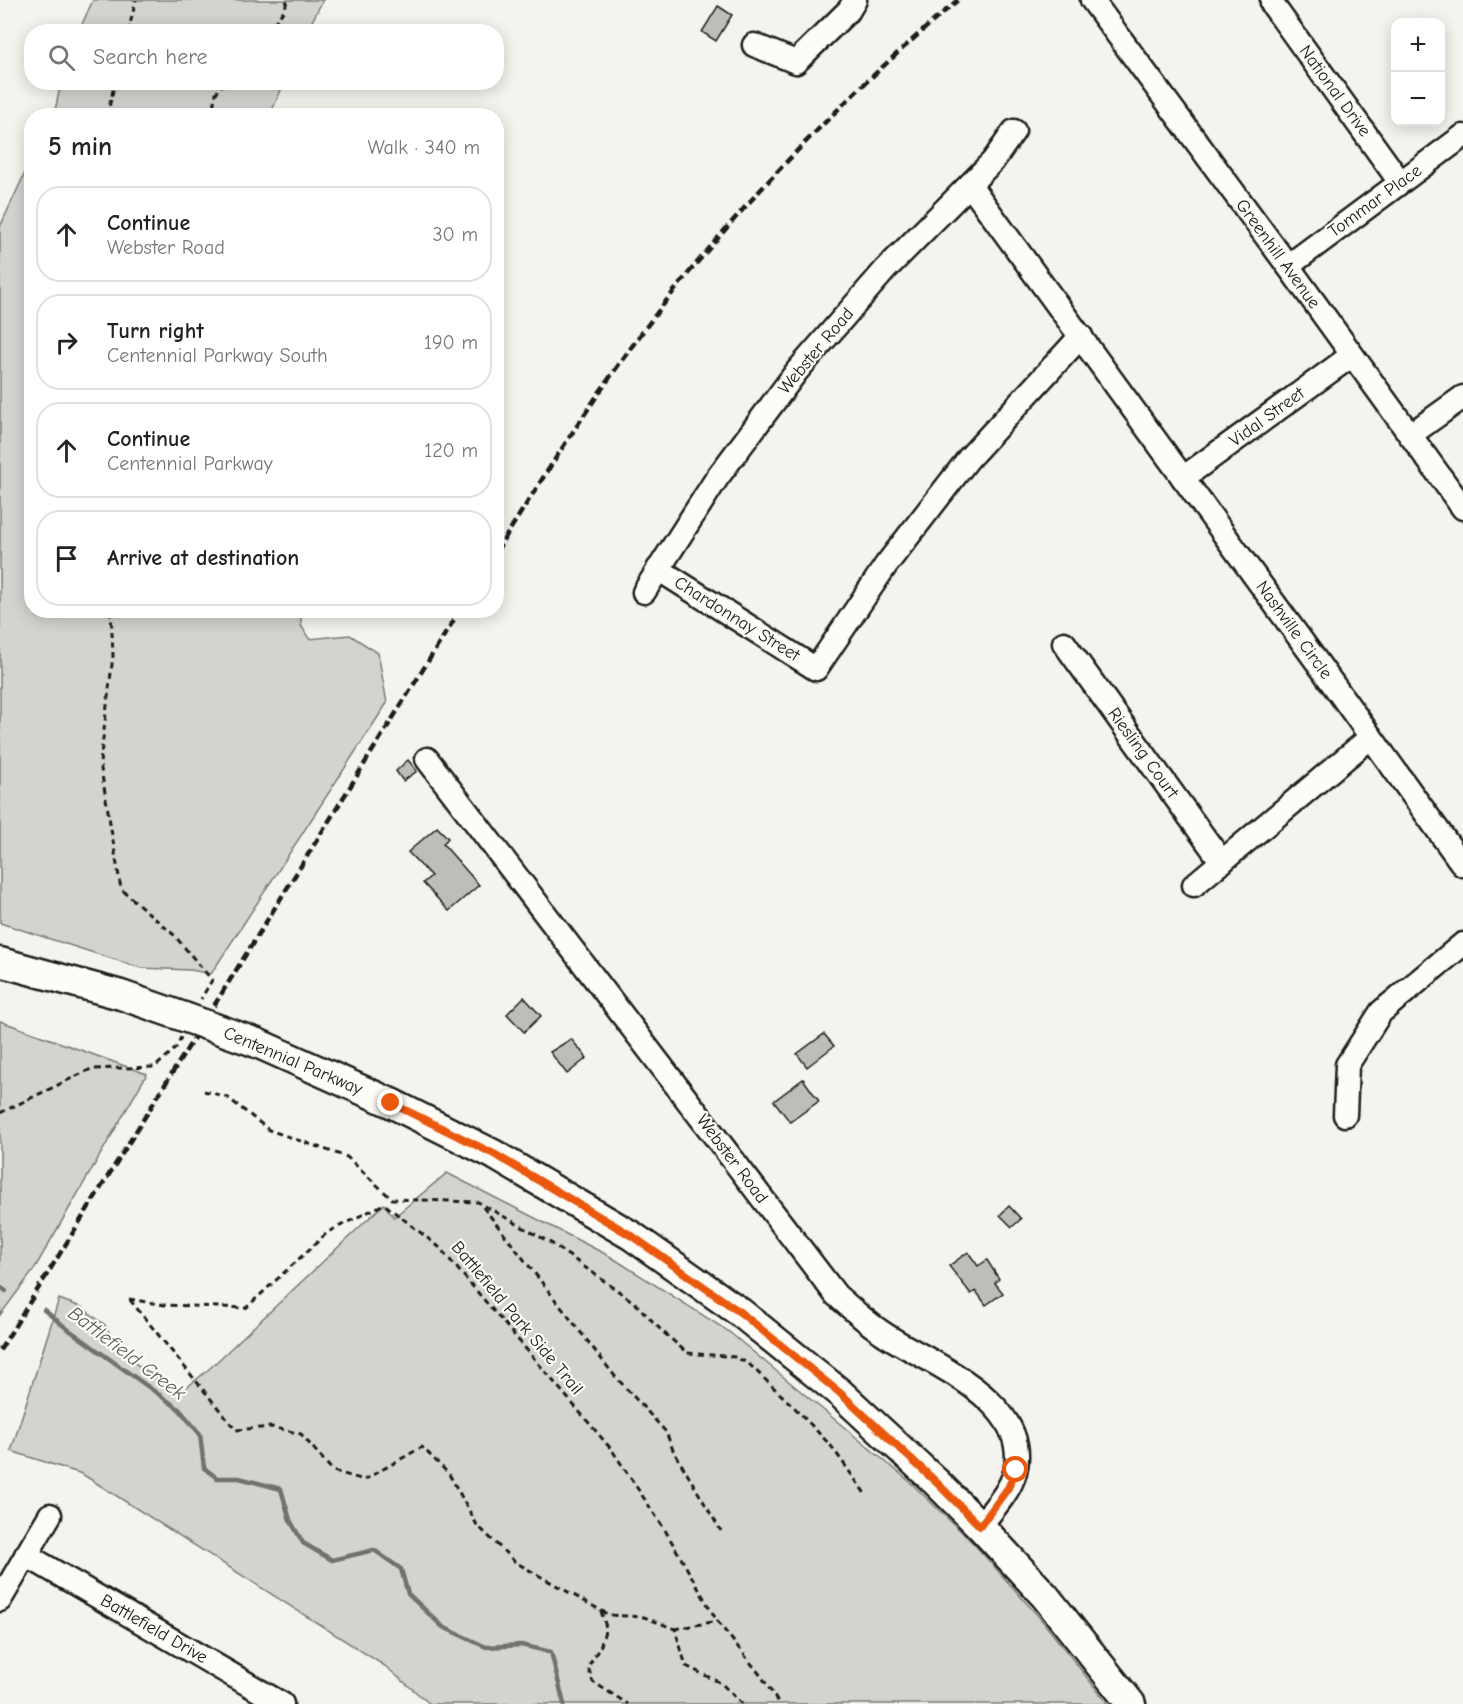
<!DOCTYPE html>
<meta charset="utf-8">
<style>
:root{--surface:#fff;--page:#f2f2f2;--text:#222;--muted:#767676;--line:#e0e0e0}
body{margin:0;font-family:"Comic Neue",sans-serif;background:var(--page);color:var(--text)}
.controls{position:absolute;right:18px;top:18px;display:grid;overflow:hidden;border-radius:12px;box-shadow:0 3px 15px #0003}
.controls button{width:54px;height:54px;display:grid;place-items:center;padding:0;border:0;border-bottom:2px solid var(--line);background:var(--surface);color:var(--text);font:30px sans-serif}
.stop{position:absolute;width:18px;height:18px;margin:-14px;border:4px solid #ea580c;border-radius:50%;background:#fff}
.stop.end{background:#ea580c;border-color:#fff;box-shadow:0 2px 6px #0008}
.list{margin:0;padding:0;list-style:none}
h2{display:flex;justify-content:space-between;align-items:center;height:78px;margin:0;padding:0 24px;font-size:26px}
h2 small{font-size:20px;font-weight:400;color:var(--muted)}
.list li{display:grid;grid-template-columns:39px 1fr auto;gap:18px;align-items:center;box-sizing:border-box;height:96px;margin:0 12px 12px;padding:0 12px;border:2px solid var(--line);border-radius:24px}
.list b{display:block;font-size:22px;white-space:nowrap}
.list p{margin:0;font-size:20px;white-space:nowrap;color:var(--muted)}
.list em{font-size:20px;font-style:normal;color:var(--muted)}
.icon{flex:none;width:33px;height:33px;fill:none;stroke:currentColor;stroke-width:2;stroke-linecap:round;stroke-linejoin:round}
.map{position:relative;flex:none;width:1463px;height:1704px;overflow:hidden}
.search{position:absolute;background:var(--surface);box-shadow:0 3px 15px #0003;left:24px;top:24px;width:480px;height:66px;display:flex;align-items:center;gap:15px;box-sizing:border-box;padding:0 21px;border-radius:24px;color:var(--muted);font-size:22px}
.panel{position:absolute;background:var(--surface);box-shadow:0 3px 15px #0003;left:24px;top:108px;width:480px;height:510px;border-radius:24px}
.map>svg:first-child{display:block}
.green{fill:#d4d3cf;stroke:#787876;stroke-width:1.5}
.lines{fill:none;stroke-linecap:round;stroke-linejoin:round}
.stream{stroke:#72716f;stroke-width:4.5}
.building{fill:#bebdba;stroke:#1c1c1c;stroke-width:1.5}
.minor-casing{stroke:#1c1c1c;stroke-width:27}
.major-casing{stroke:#1c1c1c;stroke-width:33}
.path{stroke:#1c1c1c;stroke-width:3;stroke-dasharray:6 4.5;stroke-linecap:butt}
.minor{stroke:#fdfcf7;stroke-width:22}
.major{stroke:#fdfcf7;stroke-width:28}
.rail{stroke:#1c1c1c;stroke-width:4.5;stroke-dasharray:9 4.5;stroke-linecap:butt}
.major-bridge-casing{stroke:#1c1c1c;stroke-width:33;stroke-linecap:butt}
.major-bridge{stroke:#fdfcf7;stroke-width:28}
.route{stroke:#ea580c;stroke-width:8}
.labels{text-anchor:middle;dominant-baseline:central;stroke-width:4.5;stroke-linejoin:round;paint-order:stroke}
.street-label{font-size:18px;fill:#1c1c1c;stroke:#fdfcf7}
.water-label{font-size:20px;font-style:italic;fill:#5c5c5a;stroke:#fdfcf7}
</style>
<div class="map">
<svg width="1463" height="1704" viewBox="0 0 1463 1704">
<rect width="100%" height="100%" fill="#f4f3ee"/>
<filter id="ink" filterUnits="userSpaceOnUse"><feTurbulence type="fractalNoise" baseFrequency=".0167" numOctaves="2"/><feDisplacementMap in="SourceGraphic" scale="12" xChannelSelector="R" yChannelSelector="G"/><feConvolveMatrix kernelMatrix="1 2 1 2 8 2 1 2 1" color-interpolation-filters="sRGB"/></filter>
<g filter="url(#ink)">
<g class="green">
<path d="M93,0H323L307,31H79Z"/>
<path d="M61,83V82L284,83L270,115H54Z"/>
<path d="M31,160L32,610L301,611V625L309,639L350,635L378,653L387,703L211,974L191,970L141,968L0,923V227Z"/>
<path d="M0,1021L147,1074L33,1271L0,1315Z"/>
<path d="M447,1173L611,1257L728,1331L909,1481L973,1543L1040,1618L1108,1704H430L385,1666L82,1474L11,1451L59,1299L81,1307L105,1325L121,1354L180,1393L209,1369L384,1204L394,1217Z"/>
</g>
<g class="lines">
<g class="stream">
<path d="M0,1287L6,1291"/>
<path d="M44,1310L65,1327L179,1409L200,1434L204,1468L217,1478H239L281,1489L290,1520L303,1543L332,1560L374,1550L401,1569L408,1594L443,1627L486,1647L521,1645L551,1652L564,1704"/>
</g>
</g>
<g class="building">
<path d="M718,6L732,15L716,41L702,32Z"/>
<path d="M408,760L417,771L403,781L396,771Z"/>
<path d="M437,827L448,838L443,844L479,885L449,911L423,883L431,876L408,852Z"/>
<path d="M524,997L541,1016L524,1032L507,1014Z"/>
<path d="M824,1034L834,1046L807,1067L797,1054Z"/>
<path d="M571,1039L587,1058L567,1074L550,1052Z"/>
<path d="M803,1079L819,1101L790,1122L774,1101Z"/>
<path d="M1009,1206L1021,1219L1012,1227L1000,1215Z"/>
<path d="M968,1252L978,1266L987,1260L999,1279L995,1283L1003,1293L986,1305L976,1291L971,1294L949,1266Z"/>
</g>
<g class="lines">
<defs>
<g id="minor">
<path d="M1092,0L1288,266L1463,508"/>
<path d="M1272,0V4L1400,182"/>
<path d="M754,45L796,62L849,10L855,0"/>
<path d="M970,185L1317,662L1463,865"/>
<path d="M1288,266L1463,136"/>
<path d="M1410,435L1463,397"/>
<path d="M1183,478L1351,356"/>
<path d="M658,569L816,669L886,565L969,458L1081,336"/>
<path d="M644,592L717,478L797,371L885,270L993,161L1014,131"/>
<path d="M1064,643L1222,862"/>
<path d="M427,759L836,1295C854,1311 873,1328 894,1340C939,1367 1032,1405 1015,1472C1010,1492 992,1510 980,1526"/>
<path d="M1194,885L1371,737"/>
<path d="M1345,1115L1347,1065L1381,1012L1463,944"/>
<path d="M26,1555L282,1704"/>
<path d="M0,1600L50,1515"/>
</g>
<g id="major">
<path d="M0,962L121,995L184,1017"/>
<path d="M257,1043L391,1103L493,1154L632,1236L741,1313L840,1393L936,1482L980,1526L1045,1596L1131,1704"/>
</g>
</defs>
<use href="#minor" class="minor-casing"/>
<use href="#major" class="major-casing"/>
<g class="path">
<path d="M128,32L136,0"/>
<path d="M267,32L285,9L287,0"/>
<path d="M107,116L115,82"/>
<path d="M211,116L216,93L225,82"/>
<path d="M111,610L113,656L100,763L121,889L174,935L212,980L201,999"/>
<path d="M204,1091L227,1097L269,1130L347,1157L392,1199L478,1202L551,1243L635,1303L662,1331L687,1353L736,1357L749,1364L796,1409L832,1447L866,1495"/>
<path d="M0,1113L91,1069L155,1067L176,1048L181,1037"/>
<path d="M483,1207L614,1375L666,1432L673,1450L721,1531"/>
<path d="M129,1299L165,1305L246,1308L328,1232L384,1204L439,1247L612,1450L665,1530L717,1621L762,1677L779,1704"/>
<path d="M130,1300L236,1430L272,1427L301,1434L333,1471L364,1480L422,1447L449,1474L477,1525L515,1562L609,1615L644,1617L675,1629L686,1666L721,1683L742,1704"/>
<path d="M601,1611L606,1627L601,1645L588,1667L593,1682L628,1704"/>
<path d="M675,1629L717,1621"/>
</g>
<use href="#minor" class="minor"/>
<use href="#major" class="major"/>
<g class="rail">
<path d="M496,552C547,471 598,390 656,314C745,199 847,94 958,0"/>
<path d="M0,1350L460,610"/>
</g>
<defs>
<path id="major-bridge" d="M184,1017L257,1043"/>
</defs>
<use href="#major-bridge" class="major-bridge-casing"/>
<use href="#major-bridge" class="major-bridge"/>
</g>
</g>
<g class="lines" filter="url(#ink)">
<path class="route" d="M391,1103L494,1154L632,1236L741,1313L840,1393L936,1482L980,1526L1008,1488L1016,1470"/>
</g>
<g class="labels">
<g class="street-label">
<text transform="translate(1335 91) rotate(54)">National Drive</text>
<text transform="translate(1375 201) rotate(-36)">Tommar Place</text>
<text transform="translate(1278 254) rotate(54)">Greenhill Avenue</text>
<text transform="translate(816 351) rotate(-50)">Webster Road</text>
<text transform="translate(1267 417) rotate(-36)">Vidal Street</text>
<text transform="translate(737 619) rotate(32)">Chardonnay Street</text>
<text transform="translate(1294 630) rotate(54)">Nashville Circle</text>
<text transform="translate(1143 753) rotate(54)">Riesling Court</text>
<text transform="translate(293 1061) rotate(23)">Centennial Parkway</text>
<text transform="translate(732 1159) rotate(53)">Webster Road</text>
<text transform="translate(517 1318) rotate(50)">Battlefield Park Side Trail</text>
<text transform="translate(154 1629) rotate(30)">Battlefield Drive</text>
</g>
<g class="water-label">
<text transform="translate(127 1353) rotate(37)">Battlefield Creek</text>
</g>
</g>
</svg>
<div class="controls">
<button>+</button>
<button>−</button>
</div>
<div class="stop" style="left:1016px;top:1470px"></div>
<div class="stop end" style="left:391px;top:1103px"></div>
<div class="search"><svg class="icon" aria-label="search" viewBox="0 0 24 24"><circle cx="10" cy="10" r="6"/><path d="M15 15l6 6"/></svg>Search here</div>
<section class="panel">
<h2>5 min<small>Walk · 340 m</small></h2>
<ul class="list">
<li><svg class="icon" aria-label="ahead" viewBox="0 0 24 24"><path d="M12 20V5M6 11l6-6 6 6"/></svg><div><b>Continue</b><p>Webster Road</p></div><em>30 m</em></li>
<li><svg class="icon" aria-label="right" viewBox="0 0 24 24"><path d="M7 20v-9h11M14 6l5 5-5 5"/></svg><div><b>Turn right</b><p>Centennial Parkway South</p></div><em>190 m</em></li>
<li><svg class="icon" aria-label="ahead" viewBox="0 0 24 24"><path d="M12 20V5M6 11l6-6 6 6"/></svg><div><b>Continue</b><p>Centennial Parkway</p></div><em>120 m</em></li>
<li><svg class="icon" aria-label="arrive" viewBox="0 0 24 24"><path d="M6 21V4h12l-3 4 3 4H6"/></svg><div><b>Arrive at destination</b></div></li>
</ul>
</section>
</div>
